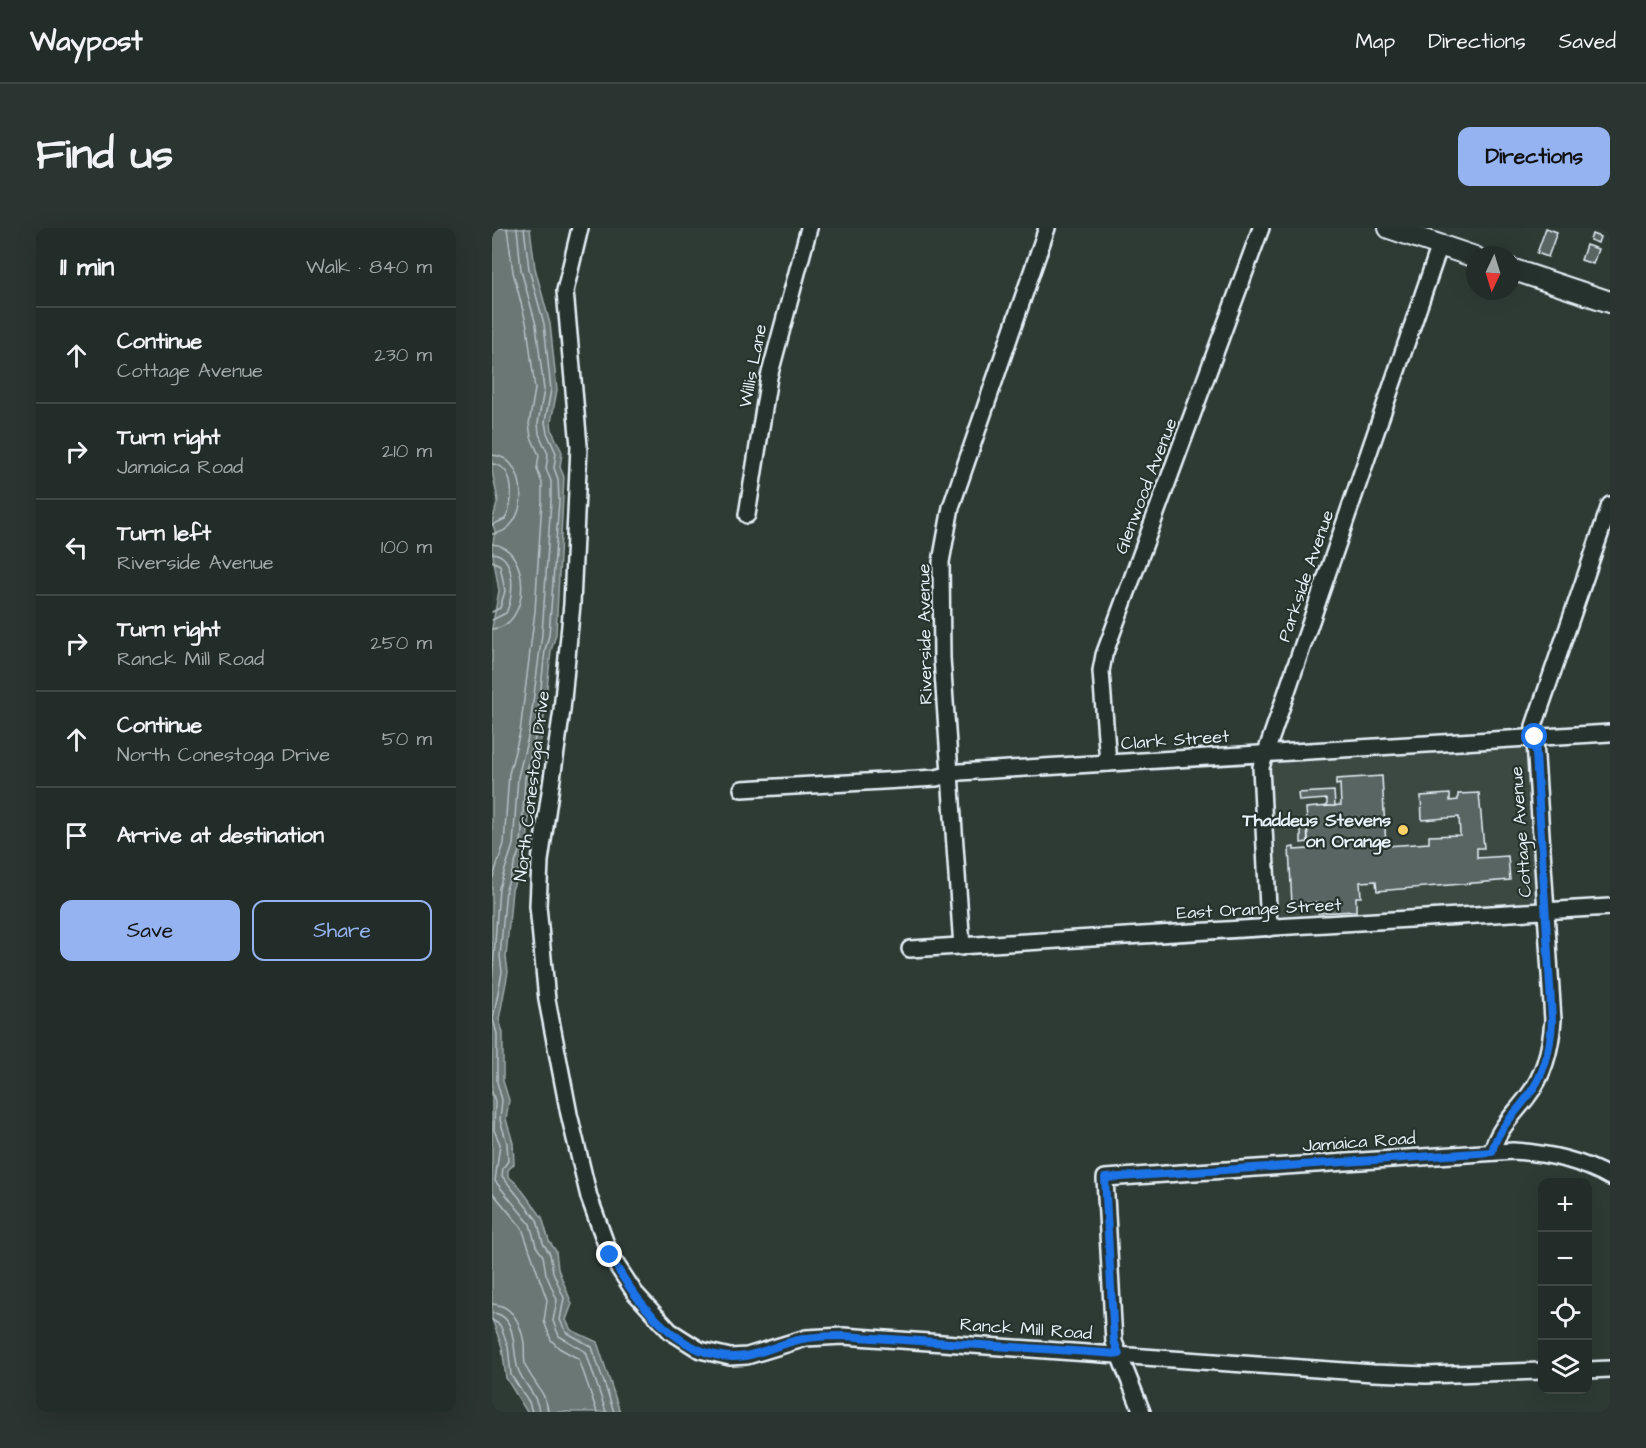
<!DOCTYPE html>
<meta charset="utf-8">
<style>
:root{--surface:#222c28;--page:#2a3430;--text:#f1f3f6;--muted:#a2a7a8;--line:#3f4845;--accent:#95b2f1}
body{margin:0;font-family:"Architects Daughter",sans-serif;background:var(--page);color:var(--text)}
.controls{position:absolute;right:18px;bottom:18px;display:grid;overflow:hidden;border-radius:12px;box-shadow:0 6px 24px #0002}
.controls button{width:54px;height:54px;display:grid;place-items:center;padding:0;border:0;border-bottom:2px solid var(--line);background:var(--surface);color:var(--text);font:30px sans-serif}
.compass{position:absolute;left:974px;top:18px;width:54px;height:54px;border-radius:50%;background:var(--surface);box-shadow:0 6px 24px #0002;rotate:184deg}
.stop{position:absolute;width:18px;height:18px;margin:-14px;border:4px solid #1a73e8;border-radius:50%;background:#fff}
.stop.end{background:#1a73e8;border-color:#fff;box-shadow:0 2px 6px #0008}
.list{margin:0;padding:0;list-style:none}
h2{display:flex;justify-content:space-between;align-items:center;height:78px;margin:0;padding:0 24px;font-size:26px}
h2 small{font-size:20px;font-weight:400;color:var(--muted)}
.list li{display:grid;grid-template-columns:39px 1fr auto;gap:18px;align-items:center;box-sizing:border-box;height:96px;padding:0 24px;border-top:2px solid var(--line)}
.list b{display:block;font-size:22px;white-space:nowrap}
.list p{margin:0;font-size:20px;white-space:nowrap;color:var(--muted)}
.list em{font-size:20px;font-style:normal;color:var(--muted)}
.actions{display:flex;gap:12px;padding:18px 24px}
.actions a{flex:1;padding:14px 0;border:2px solid var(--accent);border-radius:12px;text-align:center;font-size:21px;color:var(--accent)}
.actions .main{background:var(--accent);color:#111}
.icon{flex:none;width:33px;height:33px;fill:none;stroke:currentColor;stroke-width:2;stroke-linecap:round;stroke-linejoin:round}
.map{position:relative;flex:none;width:1118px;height:1184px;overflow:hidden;border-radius:12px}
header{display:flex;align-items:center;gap:36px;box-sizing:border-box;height:84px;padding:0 30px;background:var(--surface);border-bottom:2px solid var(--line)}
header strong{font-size:28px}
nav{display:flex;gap:33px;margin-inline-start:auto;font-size:21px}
.intro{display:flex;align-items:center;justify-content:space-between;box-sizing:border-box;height:144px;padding:0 36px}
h1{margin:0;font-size:42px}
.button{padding:15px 27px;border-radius:12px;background:var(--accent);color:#111;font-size:21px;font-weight:700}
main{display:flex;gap:36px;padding:0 36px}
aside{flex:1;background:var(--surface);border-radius:12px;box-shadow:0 6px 24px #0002}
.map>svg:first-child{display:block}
.built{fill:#3b4843}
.water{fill:#6b7775;stroke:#9da8a9;stroke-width:1.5}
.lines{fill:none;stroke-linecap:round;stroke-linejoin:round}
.shore{stroke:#b6c0c4;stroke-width:1.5}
.building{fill:#596563;stroke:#e8f1f8;stroke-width:1.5}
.minor-casing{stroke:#e8f1f8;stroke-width:20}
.major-casing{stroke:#e8f1f8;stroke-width:24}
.minor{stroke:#26332d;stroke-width:15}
.major{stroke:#26332d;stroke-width:20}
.route{stroke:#1a73e8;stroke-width:8}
.poi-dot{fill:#ffd166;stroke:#26332d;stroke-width:2}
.labels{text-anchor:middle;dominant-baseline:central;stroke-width:4.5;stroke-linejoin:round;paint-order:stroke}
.street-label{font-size:18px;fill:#e8f1f8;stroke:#26332d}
.poi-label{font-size:18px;font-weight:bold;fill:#e8f1f8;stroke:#26332d;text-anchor:end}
</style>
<header>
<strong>Waypost</strong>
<nav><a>Map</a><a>Directions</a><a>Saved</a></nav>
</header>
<div class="intro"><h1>Find us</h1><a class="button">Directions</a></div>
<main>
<aside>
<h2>11 min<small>Walk · 840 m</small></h2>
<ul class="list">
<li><svg class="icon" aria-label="ahead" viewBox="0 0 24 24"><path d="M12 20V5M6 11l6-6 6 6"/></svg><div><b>Continue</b><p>Cottage Avenue</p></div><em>230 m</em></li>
<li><svg class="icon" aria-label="right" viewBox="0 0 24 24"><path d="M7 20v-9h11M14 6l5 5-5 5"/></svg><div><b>Turn right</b><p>Jamaica Road</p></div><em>210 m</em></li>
<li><svg class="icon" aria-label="left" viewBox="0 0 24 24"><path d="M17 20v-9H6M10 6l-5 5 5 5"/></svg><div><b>Turn left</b><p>Riverside Avenue</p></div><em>100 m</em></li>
<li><svg class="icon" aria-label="right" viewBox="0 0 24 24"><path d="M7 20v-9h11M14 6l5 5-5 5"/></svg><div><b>Turn right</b><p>Ranck Mill Road</p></div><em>250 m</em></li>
<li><svg class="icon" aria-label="ahead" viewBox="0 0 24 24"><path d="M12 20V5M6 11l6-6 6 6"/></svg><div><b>Continue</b><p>North Conestoga Drive</p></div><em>50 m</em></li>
<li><svg class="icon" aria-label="arrive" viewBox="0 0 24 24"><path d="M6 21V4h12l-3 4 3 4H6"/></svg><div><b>Arrive at destination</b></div></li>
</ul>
<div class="actions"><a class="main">Save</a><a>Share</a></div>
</aside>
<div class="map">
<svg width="1118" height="1184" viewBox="0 0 1118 1184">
<rect width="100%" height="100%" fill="#2e3b35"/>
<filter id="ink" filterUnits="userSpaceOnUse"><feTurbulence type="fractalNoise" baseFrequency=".0167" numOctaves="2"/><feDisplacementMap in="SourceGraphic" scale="12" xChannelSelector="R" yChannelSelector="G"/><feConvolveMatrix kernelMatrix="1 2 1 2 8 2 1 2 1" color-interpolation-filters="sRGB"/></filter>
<g filter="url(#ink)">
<path class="built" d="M1043,509L1054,683L777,700L774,526Z"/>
<path class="water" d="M0,0L38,1L43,40L58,96L65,162L59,194L60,203L70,224L68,239L72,249L64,406L59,423L50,507L39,550L35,620L20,662L14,729L16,744L7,791L11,805V853L17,872L14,891L21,915L22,936L16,942V948L26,957L50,989L57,1013L64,1023L66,1041L80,1076L74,1092L79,1102L105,1114L128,1184H35L14,1150L10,1119L0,1091V400L7,363L0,321L3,303L0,294L6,272L0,243Z"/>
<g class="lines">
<g class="shore">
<path d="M32,0L37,41L52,96L59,162L53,194L55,205L64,225L62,240L66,251L67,273L57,407L53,422L44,506L33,550L29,618L14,661L8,728L10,744L1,791L5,806V854L10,872L8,892L15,915L16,933L11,940L10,948L45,992L51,1015L58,1026L61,1044L72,1070L68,1092L74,1104L100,1119L122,1184"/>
<path d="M0,227C38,228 39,304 0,306"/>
<path d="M0,236C24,237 22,276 13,291L0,297"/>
<path d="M0,316C39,318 40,399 0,401"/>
<path d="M0,325C25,327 22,369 14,385L0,392"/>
<path d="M0,333L8,337L13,363L8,380L0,384"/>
<path d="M0,652L12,616L17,546L28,504L43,383L50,272V255L45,241L47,227L39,209L37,196L43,161L35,98L21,44L15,0"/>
<path d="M0,755L7,660L21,617L26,549L37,505L50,406L59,273V253L54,241L56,226L47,206L46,195L52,162L44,97L29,42L25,0"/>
<path d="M0,864L3,873L2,902L8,916L3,953L38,996L44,1018L51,1028L54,1046L65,1072L61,1093L67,1108L94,1124L114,1184"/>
<path d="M0,964L30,1000L55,1072L52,1093L59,1112L67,1120L87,1131L105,1184"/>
<path d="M0,1076C21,1077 29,1097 32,1115C33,1123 31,1131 34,1139C41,1154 55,1166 56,1184"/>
<path d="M0,1085C26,1086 20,1124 26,1141C31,1156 46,1167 47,1184"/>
<path d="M0,1092L8,1097L16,1118L19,1147L37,1174L40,1184"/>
</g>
</g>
<g class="building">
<path d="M1054,0L1065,4L1056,29L1045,25Z"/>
<path d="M1100,6L1108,9L1106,15L1098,12Z"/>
<path d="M1094,17L1106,21L1101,36L1089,32Z"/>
<path d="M890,548L894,618L937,615V608L968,607L967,589L930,592L929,568L958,566V573L966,572V566L987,565L992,620H985V630L1016,628L1018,652L885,663L884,653L868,654L869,669H864V683L826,685L825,674L800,676L797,620L802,619V622L817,621L814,580L849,577L848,556L844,557V551Z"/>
<path d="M842,563L843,578H835V571L807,573L806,565Z"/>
<path d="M815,600L816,614L809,615V601Z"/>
</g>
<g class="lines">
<defs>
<g id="minor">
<path d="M88,0L73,63L87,218L80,376L70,482L48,633L46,678L55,772L77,886L97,969L118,1027L143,1065L178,1103L208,1122L238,1129L255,1128L314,1110L351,1108L881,1145L934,1147L1050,1143"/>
<path d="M255,287L277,149L317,0"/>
<path d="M616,535L609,443L612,427L769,0"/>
<path d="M250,561L444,550L468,544L1118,505"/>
<path d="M777,700L769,539L948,17"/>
<path d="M470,719L450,430L449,334L459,279L555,0"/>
<path d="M418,721L1118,679"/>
<path d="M1000,924C1005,901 1023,886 1036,868C1053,846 1059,819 1061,792L1042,498L1118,277"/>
<path d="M1096,1142L1118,1141"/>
<path d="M650,1184L622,1114L613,950L1021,923C1055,925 1088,932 1118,949"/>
</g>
<g id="major">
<path d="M897,0L983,29"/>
<path d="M1019,41L1118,74"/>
</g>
</defs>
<use href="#minor" class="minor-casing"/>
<use href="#major" class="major-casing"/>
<use href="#minor" class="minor"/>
<use href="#major" class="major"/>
</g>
</g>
<g class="lines" filter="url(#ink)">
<path class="route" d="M118,1027C143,1074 192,1137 253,1128C271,1125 288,1116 306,1112C321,1108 336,1108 351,1108L627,1126L622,1113L613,950L1000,924C1005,901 1023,886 1036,868C1053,846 1059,819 1060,792L1043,509"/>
</g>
<circle class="poi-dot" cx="911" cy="602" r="6"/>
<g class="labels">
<g class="street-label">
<text transform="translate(261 138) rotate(-79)">Willis Lane</text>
<text transform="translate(654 258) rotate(-69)">Glenwood Avenue</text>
<text transform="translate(814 348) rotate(-71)">Parkside Avenue</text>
<text transform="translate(433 406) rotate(-91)">Riverside Avenue</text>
<text transform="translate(683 512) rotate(-4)">Clark Street</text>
<text transform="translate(40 558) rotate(-83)">North Conestoga Drive</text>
<text transform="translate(1029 604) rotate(-94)">Cottage Avenue</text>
<text transform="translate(767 681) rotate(-3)">East Orange Street</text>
<text transform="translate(867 914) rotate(-4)">Jamaica Road</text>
<text transform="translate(534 1101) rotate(4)">Ranck Mill Road</text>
</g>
<g class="poi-label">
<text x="899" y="592">Thaddeus Stevens<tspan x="899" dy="21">on Orange</tspan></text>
</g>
</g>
</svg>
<div class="controls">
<button>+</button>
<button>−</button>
<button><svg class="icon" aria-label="locate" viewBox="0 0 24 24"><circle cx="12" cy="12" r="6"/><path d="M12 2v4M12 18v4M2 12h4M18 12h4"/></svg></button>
<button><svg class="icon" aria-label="layers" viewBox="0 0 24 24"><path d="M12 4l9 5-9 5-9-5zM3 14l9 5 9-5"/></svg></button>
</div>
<svg class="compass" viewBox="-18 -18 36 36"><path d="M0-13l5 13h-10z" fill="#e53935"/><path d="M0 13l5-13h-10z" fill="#a2a7a8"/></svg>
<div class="stop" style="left:1043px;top:509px"></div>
<div class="stop end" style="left:118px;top:1027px"></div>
</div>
</main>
